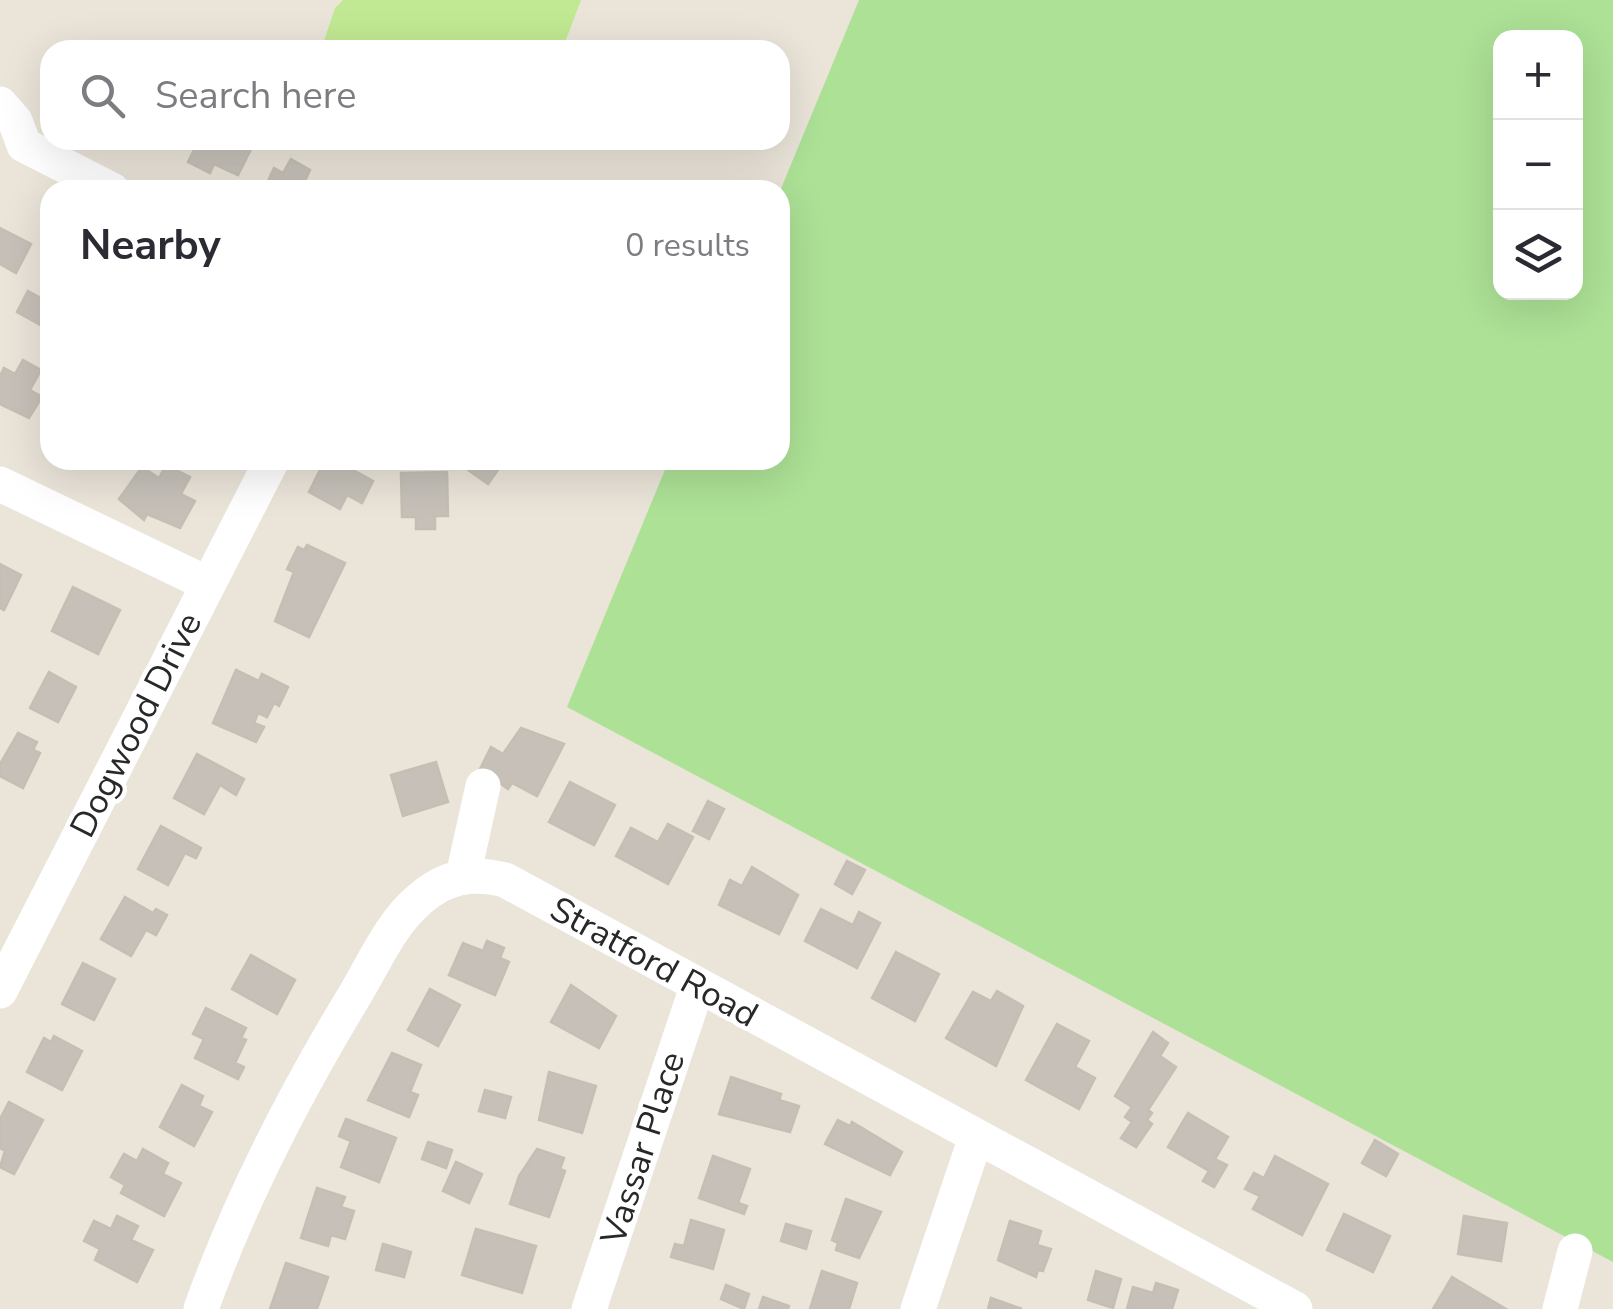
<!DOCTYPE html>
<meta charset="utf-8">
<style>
:root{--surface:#fff;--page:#f2f2f3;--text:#2b2b33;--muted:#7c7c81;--line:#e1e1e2}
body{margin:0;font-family:"Nunito Sans",sans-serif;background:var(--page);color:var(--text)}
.controls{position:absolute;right:30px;top:30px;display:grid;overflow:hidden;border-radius:20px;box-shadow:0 10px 40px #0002}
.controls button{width:90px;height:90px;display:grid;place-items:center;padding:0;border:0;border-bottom:2px solid var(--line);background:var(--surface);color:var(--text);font:50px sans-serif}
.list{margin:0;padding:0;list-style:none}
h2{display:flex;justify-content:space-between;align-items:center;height:130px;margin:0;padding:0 40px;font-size:42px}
h2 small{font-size:32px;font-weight:400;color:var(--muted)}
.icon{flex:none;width:55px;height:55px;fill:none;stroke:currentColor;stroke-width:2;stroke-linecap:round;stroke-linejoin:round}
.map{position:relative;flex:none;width:1613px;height:1309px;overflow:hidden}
.search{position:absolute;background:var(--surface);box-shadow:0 10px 40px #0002;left:40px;top:40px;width:750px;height:110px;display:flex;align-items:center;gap:25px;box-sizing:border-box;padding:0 35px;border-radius:30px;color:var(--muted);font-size:38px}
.panel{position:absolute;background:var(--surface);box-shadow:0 10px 40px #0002;left:40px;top:180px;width:750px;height:290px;border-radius:30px}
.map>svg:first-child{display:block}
.green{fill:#ade196;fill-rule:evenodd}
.pitch{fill:#c1e892}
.building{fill:#c6c0b9;stroke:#c5bfb3;stroke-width:2.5}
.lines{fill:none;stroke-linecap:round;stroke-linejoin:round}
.minor{stroke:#fff;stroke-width:35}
.labels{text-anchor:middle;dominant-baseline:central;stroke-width:9;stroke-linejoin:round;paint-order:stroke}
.street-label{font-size:35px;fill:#282828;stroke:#fff}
</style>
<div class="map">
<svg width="1613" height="1309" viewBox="0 0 1613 1309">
<rect width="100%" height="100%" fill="#eae4d9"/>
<path class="green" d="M859,0H1613V1262L567,707L669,460H780V191ZM1500,38H1576V292H1500Z"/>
<path class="pitch" d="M343,0H581L562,50H321L335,8Z"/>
<g class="building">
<path d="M199,140H231L251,149L238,175L214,164L210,173L188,162Z"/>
<path d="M291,159L310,170L303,185L309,190H264L274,168L283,173Z"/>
<path d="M0,228L31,244L16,273L0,264Z"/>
<path d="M28,291L50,303L46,328L17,312Z"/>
<path d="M23,360L41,370L30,390L42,397L29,418L0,404V376L4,368L15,374Z"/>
<path d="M325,460H335L373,481L362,503L347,495L340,509L309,492Z"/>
<path d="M464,460H505L488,484L461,465Z"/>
<path d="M166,465L190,477L181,494L195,501L180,528L147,514L144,520L119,499L142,467L159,478Z"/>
<path d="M447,472L448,516H435V529H416V517H402L401,473Z"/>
<path d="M307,545L345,563L309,637L275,621L294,572L287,569L298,547L304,550Z"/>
<path d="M0,564L21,575L4,610L0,608Z"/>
<path d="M73,587L120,610L98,654L52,631Z"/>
<path d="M236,670L259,681L262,674L288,687L279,706L274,703L267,717L258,713L254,723L264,727L256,742L213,723Z"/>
<path d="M49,672L76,687L58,722L30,708Z"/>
<path d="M521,728L564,744L537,796L512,783L508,789L480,769L491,747L503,754Z"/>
<path d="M18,733L37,742L33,750L40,753L23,788L0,776V764Z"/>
<path d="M197,754L244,779L236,795L220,785L204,814L174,798Z"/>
<path d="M436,762L448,802L403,816L391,775Z"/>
<path d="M570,782L615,805L594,845L549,822Z"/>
<path d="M708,801L724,809L709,839L693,831Z"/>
<path d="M668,824L693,837L668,884L616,856L631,828L658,842Z"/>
<path d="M161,826L201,848L196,858L185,853L168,885L138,869Z"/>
<path d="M847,861L865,870L852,894L835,884Z"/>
<path d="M752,867L798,895L779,934L719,905L730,880L742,886Z"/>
<path d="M125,897L153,913L156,909L167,915L156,935L146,930L131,956L101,939Z"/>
<path d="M821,909L853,925L859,912L880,923L857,968L805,941Z"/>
<path d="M487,941L504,948L500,958L509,962L495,995L449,975L463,943L483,951Z"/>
<path d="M896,952L939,974L915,1021L872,998Z"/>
<path d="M251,955L295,980L277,1014L232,989Z"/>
<path d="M83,963L115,979L94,1020L62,1004Z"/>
<path d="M571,985L616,1016L599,1048L551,1022Z"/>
<path d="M430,989L460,1005L438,1046L408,1030Z"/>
<path d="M997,991L1023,1006L996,1066L946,1038L973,992L991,1001Z"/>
<path d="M206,1008L246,1028L241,1038L246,1040L235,1063L244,1067L238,1079L195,1058L204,1039L193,1034Z"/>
<path d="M1057,1024L1089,1041L1075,1067L1095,1078L1079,1109L1026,1080Z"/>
<path d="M1153,1032L1168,1043L1160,1056L1176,1067L1148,1110L1152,1113L1147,1120L1152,1124L1136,1147L1121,1138L1132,1122L1125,1117L1132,1107L1115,1096Z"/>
<path d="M54,1036L82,1051L62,1090L27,1072L44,1038L51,1042Z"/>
<path d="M392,1053L421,1065L410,1092L418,1095L409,1117L368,1100Z"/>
<path d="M549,1072L596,1086L582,1133L539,1120Z"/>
<path d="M731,1077L781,1094L779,1100L799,1106L790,1132L719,1114Z"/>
<path d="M182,1085L203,1096L199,1106L212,1112L194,1146L160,1127Z"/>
<path d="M485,1090L511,1097L505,1118L479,1111Z"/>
<path d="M9,1102L43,1120L14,1174L0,1167L5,1151L0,1148V1119Z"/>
<path d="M1188,1113L1228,1137L1215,1159L1227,1165L1214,1187L1203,1181L1209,1171L1168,1147Z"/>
<path d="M346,1119L396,1138L379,1182L341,1167L351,1141L339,1136Z"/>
<path d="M838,1120L850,1126L852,1122L902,1152L890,1175L825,1144Z"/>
<path d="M1375,1140L1398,1154L1386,1176L1362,1163Z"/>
<path d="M428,1142L452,1150L446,1168L422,1159Z"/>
<path d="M143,1149L168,1163L163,1174L181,1183L164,1216L121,1193L125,1185L111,1177L124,1154L137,1161Z"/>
<path d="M537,1149L564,1158L560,1169L565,1171L549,1217L510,1204L519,1176Z"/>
<path d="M713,1156L750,1169L738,1203L747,1206L744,1214L699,1198Z"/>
<path d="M1275,1156L1328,1184L1302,1235L1253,1209L1260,1196L1245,1189L1254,1173L1264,1178Z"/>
<path d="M456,1162L482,1174L469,1203L443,1191Z"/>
<path d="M317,1188L345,1197L341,1207L354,1211L345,1239L331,1235L328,1246L301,1238Z"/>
<path d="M846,1199L881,1212L859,1258L836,1250L838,1243L832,1240Z"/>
<path d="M1344,1214L1390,1236L1373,1272L1327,1250Z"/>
<path d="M117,1216L138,1226L131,1240L153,1250L137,1282L95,1260L100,1249L84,1241L94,1221L111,1229Z"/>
<path d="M1464,1216L1507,1223L1501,1261L1458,1254Z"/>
<path d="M691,1220L724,1230L713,1269L671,1257L675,1244L684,1246Z"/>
<path d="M1010,1221L1041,1231L1037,1245L1051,1249L1043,1271L1038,1270L1036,1277L998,1260Z"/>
<path d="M786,1224L811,1231L806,1249L781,1241Z"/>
<path d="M476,1229L536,1246L522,1293L462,1275Z"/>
<path d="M383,1244L411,1252L404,1277L376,1270Z"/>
<path d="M286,1263L328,1277L317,1309H270Z"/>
<path d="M822,1271L857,1283L849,1309H810Z"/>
<path d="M1096,1271L1121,1279L1113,1308L1088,1300Z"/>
<path d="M1452,1277L1506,1309H1433Z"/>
<path d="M1156,1283L1178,1290L1172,1309H1127L1133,1287L1153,1293Z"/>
<path d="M726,1285L749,1294L744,1309L721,1299Z"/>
<path d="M763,1297L789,1306L788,1309H759Z"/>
<path d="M991,1298L1022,1309H988Z"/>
</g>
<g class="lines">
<g class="minor">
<path d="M0,104L15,121L24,145L112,190"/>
<path d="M0,484L208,584"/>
<path d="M463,876L483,786"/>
<path d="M0,991L272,460"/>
<path d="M201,1309C241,1197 294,1095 356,993C375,961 391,923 420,899C446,876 473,872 505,880L1295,1309"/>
<path d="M589,1309L697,987"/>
<path d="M918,1309L976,1137"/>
<path d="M1560,1309L1575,1251"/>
</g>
</g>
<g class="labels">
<g class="street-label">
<text transform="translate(136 725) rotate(-63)">Dogwood Drive</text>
<text transform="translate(654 962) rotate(29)">Stratford Road</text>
<text transform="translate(643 1148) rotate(-72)">Vassar Place</text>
</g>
</g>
</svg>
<div class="controls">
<button>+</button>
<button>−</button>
<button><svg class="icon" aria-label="layers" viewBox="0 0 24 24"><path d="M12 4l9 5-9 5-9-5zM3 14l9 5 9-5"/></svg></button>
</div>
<div class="search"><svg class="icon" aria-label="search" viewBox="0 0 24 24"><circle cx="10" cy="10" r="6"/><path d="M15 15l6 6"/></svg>Search here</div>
<section class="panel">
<h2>Nearby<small>0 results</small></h2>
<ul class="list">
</ul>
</section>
</div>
